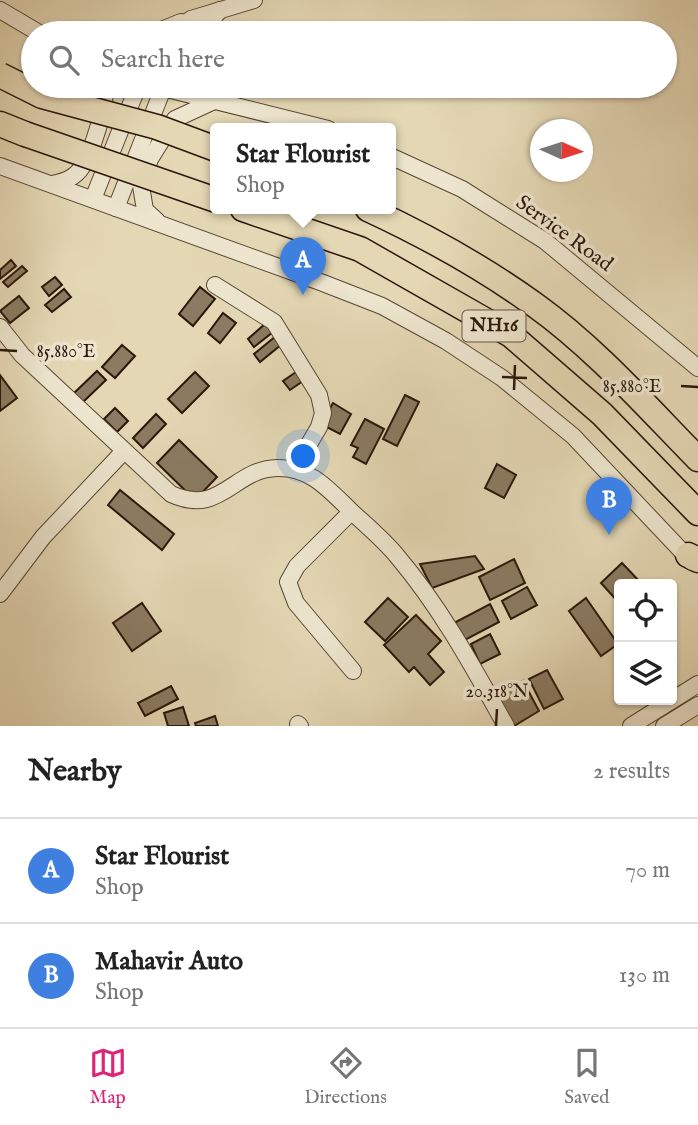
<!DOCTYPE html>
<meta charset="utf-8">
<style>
:root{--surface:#fff;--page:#f2f2f2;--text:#222;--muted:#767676;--line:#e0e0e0;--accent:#db2777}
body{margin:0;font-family:"IM FELL English",serif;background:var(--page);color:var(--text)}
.controls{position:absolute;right:21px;bottom:21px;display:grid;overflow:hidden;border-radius:7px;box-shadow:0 2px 5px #0004}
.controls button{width:63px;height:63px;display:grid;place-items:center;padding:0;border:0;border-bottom:2px solid var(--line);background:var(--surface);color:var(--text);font:35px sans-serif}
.compass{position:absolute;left:530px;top:119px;width:63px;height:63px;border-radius:50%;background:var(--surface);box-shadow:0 2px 5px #0004;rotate:93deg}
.you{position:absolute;left:304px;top:457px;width:24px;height:24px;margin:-18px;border:5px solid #fff;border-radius:50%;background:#1a73e8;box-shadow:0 0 0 10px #1a73e833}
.badge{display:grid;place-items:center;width:46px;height:46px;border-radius:50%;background:var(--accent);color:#fff;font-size:23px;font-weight:700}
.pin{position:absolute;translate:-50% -58px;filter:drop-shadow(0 2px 4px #0008)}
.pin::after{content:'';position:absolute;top:37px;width:24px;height:21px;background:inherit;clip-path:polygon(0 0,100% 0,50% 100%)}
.popup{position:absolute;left:210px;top:123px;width:186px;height:91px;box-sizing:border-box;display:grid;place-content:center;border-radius:7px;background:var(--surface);filter:drop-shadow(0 2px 5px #0005);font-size:23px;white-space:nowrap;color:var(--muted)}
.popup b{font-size:26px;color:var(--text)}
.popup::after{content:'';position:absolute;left:50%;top:100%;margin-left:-14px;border:14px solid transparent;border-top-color:var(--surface)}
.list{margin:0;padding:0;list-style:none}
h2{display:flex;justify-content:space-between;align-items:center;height:91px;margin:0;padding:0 28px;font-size:30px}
h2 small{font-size:23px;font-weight:400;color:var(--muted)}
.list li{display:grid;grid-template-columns:46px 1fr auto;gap:21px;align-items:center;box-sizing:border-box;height:105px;padding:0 28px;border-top:2px solid var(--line)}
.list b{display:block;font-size:26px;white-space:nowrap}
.list p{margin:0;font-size:23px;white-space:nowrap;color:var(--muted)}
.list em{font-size:23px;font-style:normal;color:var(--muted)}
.icon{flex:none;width:38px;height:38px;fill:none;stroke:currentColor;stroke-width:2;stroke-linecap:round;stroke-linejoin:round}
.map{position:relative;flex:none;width:698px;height:726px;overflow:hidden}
.search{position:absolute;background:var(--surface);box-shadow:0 2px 5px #0004;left:21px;right:21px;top:21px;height:77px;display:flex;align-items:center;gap:18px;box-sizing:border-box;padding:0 24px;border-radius:38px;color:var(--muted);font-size:26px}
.sheet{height:301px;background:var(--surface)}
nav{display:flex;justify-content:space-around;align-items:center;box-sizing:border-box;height:98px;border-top:2px solid var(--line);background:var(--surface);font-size:19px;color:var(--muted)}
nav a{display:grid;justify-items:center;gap:4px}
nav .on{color:var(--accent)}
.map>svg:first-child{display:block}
.building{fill:#8b7b62;stroke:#2a170a;stroke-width:2}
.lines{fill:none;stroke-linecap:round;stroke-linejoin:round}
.minor-casing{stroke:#584734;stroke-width:18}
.highway-casing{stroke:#2a170a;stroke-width:27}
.minor{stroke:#ede5ce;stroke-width:16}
.highway{stroke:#e4d7b4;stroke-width:24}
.highway-bridge-casing{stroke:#2a170a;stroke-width:27;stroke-linecap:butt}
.highway-bridge{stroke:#e4d7b4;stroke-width:24}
.ticks{fill:none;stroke:#2a170a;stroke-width:2.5}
.labels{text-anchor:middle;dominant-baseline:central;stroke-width:7;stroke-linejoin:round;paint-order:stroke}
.shield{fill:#ede5ce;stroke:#645545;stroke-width:2}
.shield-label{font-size:19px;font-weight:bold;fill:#2a170a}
.street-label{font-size:21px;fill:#2a170a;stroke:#ede5ce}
.ticks-label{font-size:18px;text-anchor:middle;fill:#2a170a;stroke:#ede5ce;stroke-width:7;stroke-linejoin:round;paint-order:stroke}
</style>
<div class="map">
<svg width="698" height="726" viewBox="0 0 698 726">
<rect width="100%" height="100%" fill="#e4d7b4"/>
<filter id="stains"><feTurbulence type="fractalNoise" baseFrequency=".00286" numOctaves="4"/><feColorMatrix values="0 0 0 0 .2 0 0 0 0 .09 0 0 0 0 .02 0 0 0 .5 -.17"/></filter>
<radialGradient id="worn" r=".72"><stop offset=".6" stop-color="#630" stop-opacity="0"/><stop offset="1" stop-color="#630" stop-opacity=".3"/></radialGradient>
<g class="building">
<path d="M11,260L16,266L0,279V270Z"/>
<path d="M22,266L27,271L8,287L3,282Z"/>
<path d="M55,277L62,285L49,296L42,287Z"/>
<path d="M200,287L215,299L193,326L179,314Z"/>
<path d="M64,289L71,297L52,312L45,305Z"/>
<path d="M19,296L29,308L10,323L0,311Z"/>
<path d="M223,313L236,323L220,343L208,333Z"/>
<path d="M266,323L273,332L254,347L248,339Z"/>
<path d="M276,336L282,344L260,362L254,354Z"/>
<path d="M122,345L135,356L115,378L102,367Z"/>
<path d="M97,371L106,380L82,403L73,394Z"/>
<path d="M195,372L209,386L182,413L168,399Z"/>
<path d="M296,372L303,381L290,390L283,381Z"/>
<path d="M0,375L17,398L0,411Z"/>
<path d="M405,395L419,402L397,446L383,439Z"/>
<path d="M333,403L351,414L340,434L321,424Z"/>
<path d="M115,408L128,421L117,432L104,419Z"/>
<path d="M156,414L166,424L143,448L133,438Z"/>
<path d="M365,419L384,429L366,464L353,457L358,448L351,445Z"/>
<path d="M179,440L217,477L195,500L157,463Z"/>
<path d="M497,464L516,475L504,498L485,488Z"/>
<path d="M120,490L174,534L162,550L108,505Z"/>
<path d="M475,556L484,569L432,588L420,564Z"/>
<path d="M514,559L525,583L490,600L479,577Z"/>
<path d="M622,563L642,584H619V603L601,583Z"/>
<path d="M527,587L537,605L511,619L502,601Z"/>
<path d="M388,598L408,617L385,641L365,622Z"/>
<path d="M586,598L618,644L601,656L569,611Z"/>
<path d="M142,603L161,631L132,651L113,623Z"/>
<path d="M490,604L499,622L463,641L454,623Z"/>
<path d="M416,615L441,641L428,654L444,672L430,685L414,667L409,672L384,645Z"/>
<path d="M490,634L500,654L480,664L471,644Z"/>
<path d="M547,670L563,699L544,709L529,679Z"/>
<path d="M523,681L539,711L514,726L497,696Z"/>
<path d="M171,686L178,699L145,716L138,703Z"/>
<path d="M183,707L189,726H168L164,713Z"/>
<path d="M215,716L218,726H196L195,723Z"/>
</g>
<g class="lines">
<defs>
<g id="minor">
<path d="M0,10L39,33"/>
<path d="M154,33L181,22"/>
<path d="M171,33L191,19L254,0"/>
<path d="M201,33L220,10"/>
<path d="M155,86L328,129"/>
<path d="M390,156L462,189L545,241L698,368"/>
<path d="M0,166L323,283L382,306L446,341L502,378L573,436L692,562"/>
<path d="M53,184C65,181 75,178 82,167C92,152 108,103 104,86"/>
<path d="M93,199L138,86"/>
<path d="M116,208L164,86"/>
<path d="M157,221L145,210L141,186L150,159L175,119L214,101L208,86"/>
<path d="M215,285L274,322L319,395L323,413L319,427L295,468"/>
<path d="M0,327L22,355L171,494C221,517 233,469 277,468C311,467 329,490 352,512C367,526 384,540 397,556C441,608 473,667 506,726"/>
<path d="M351,512L297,566L288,582L296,603L353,671"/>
<path d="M0,594L43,537L124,451"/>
<path d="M298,724L300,726"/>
<path d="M631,726L698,684"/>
<path d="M664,726L698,705"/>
</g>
<g id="highway">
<path d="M0,124L25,134"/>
<path d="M243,209L360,249L511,335L602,414L698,513"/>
<path d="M368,209C424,235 484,268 535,305C595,348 646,406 698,459"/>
<path d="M688,555L698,560"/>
</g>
</defs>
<use href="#minor" class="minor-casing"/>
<use href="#highway" class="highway-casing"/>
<use href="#minor" class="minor"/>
<use href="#highway" class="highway"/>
<defs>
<g id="highway-bridge">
<path d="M0,75L42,96L157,127L216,149"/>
<path d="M25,134L216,200"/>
</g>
</defs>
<use href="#highway-bridge" class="highway-bridge-casing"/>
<use href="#highway-bridge" class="highway-bridge"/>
</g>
<path class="ticks" d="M0,350L17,351M502,377L527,378M681,386L698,387M514,390L515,365M496,726L497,709"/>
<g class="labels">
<rect class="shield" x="462.5" y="310.5" width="63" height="31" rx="5"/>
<g class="shield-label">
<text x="494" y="326">NH16</text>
</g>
<g class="street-label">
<text transform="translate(564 234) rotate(36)">Service Road</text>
</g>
</g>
<g class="ticks-label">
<text x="66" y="357">85.880°E</text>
<text x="632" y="392">85.880°E</text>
<text x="497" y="697">20.318°N</text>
</g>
<rect width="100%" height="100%" filter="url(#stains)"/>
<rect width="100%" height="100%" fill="url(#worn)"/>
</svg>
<div class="controls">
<button><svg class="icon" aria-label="locate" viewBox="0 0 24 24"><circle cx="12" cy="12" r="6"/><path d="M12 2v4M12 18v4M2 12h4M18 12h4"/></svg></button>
<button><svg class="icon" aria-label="layers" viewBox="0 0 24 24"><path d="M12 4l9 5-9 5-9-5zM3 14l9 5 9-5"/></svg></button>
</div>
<svg class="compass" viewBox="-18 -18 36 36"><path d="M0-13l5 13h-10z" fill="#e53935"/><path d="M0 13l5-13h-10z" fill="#767676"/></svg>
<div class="you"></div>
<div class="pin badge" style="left:303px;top:295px;background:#3f7fe0">A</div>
<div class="popup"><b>Star Flourist</b>Shop</div>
<div class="pin badge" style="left:609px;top:535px;background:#3f7fe0">B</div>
<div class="search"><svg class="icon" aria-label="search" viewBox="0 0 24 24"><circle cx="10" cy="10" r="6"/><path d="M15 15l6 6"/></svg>Search here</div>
</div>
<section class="sheet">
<h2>Nearby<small>2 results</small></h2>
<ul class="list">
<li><span class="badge" style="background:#3f7fe0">A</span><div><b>Star Flourist</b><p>Shop</p></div><em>70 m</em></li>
<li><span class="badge" style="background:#3f7fe0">B</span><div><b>Mahavir Auto</b><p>Shop</p></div><em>130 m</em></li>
</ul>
</section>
<nav>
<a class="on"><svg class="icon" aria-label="map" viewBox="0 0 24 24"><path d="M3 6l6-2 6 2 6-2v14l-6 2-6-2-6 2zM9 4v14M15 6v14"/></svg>Map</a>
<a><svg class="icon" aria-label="directions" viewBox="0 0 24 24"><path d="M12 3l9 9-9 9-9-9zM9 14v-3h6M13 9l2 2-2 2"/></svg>Directions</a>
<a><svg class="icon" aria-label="saved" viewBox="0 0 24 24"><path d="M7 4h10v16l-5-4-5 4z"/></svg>Saved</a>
</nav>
